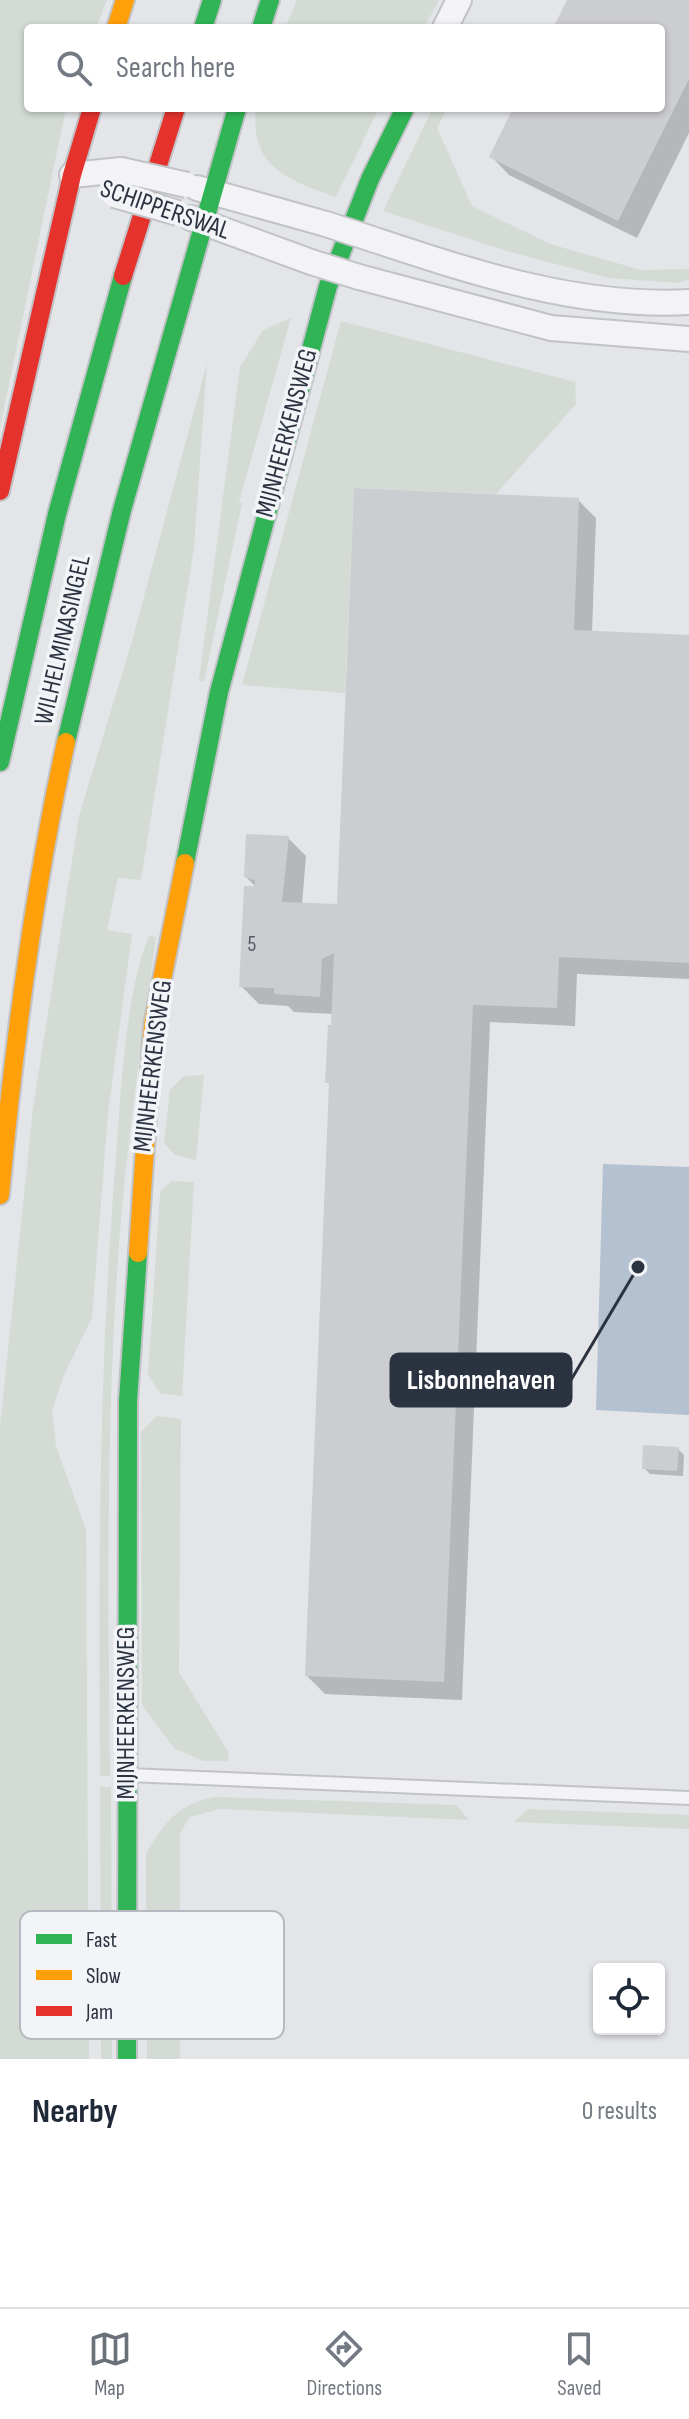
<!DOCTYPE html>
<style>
:root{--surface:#fff;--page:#f2f2f3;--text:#1f2937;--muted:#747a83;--line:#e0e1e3;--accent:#6b717b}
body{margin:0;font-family:"Sofia Sans Condensed",sans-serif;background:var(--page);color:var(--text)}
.controls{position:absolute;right:24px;bottom:24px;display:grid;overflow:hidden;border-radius:8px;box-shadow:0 2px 6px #0004}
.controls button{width:72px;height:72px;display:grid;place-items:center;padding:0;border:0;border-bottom:2px solid var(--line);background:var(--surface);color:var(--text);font:40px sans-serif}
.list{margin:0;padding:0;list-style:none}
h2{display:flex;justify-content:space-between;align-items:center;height:104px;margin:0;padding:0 32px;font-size:34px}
h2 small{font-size:26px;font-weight:400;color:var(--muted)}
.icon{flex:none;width:44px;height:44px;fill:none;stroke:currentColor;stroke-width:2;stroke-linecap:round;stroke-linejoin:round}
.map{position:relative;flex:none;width:689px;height:2059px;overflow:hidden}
.search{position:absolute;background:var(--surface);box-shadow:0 2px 6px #0004;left:24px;right:24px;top:24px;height:88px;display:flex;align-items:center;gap:20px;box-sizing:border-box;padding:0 28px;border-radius:8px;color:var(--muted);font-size:30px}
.sheet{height:248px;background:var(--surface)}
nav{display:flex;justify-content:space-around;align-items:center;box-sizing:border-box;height:112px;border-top:2px solid var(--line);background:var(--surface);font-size:22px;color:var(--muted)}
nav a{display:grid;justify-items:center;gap:4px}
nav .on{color:var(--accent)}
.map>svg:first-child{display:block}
.green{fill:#d4dbd4}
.water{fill:#b4c1d0}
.shadow{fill:#0003}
.building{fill:#cccdd0}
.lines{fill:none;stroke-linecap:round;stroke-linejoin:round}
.lane-casing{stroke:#c1c3c6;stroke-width:16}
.street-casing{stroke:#c1c3c6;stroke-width:28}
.fast-casing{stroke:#c1c3c6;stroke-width:22}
.slow-casing{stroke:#c1c3c6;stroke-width:22}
.jam-casing{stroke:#c1c3c6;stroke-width:22}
.lane{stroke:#f3f3f5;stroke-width:12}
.street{stroke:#f3f3f5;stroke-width:24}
.fast{stroke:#30b455;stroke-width:18}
.slow{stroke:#ff9f0a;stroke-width:18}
.jam{stroke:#e5322d;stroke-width:18}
.street-bridge-casing{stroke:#c1c3c6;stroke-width:28;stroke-linecap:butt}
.street-bridge{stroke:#f3f3f5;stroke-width:24}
.labels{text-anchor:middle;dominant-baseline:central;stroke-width:7;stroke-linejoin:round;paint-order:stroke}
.number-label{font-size:22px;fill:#545a65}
.street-label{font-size:26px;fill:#2b3240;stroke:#f2f4f7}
.key{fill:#f2f4f7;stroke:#b6bac0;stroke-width:2}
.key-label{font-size:22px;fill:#2b3240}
.leader{fill:none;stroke:#2b3240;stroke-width:3}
.callout-dot{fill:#2b3240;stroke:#f2f4f7;stroke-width:3}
.callout{fill:#2b3240;stroke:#2b3240;stroke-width:3}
.callout-label{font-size:28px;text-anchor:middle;font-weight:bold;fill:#fff}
</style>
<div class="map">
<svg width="689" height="2059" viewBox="0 0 689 2059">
<rect width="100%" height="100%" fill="#e3e5e8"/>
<g class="green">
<path d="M0,0H107L96,28H28V108H66L0,428Z"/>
<path d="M297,0H439L424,28H285Z"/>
<path d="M256,108H379L336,197C289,181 249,167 256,108Z"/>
<path d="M433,108H447L437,128L472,206L550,244L641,270L689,269V279L679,283L609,278L510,252L383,211Z"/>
<path d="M291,318L239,502L242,503L204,682L199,680L240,367L263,330Z"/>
<path d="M341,321L575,382L576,404L496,494L354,488L345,693L242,685Z"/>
<path d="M207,363L194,548L141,880L118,878L107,930L132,934L108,1113L92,1318L63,1377L52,1411L56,1446L86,1530L89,2059H0V1427L33,1108L79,816L132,641Z"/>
<path d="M149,936L156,937C142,1039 127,1141 119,1244C106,1421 108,1599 110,1776H100C98,1569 99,1364 116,1157C121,1094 125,993 149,936Z"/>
<path d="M204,1075L196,1160L175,1155L164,1143L170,1090L184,1076Z"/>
<path d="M172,1181L194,1182L182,1396L160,1393L148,1375L160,1192Z"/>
<path d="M157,1416L181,1419L179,1672L229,1753L228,1761H203L174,1748L142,1705L141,1432Z"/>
<path d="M100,1787H111L112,2059H101Z"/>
<path d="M216,1797L456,1805L469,1820L220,1809L190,1817L180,1833V2059H147L146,1854C163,1823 179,1803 216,1797Z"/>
<path d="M528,1809L689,1815V1829L514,1822Z"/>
</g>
<path class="water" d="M603,1164L689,1167V1415L596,1410Z"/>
<g class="shadow">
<path d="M569,0H689V133L637,238L509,175L491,156L515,108H661V28H555Z"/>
<path d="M578,500L596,518L592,633L689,637V979L577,974L575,1026L490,1022L462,1700L325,1694L307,1676L331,1085L327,1082L334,1014L294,1012L288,1006L259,1004L241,986L257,888L246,877L288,838L306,856L302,905L339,906Z"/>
<path d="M678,1449L684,1455L683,1476L650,1474L644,1468Z"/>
</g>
<g class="building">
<path d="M567,0H689V79L618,221L489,157L513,108H661V28H553Z"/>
<path d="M354,488L579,498L574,630L689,635V963L559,957L557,1008L473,1005L444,1682L305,1676L329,1083H325L328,1025H331L334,953L322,959L320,997L274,994V988L239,987L244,886H255V880L244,877L246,834L289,836L282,902L337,904Z"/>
<path d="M643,1445L679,1447L677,1471L642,1469Z"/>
</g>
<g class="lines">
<defs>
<path id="lane" d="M128,1775L689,1798"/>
<g id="street">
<path d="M445,28L459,0"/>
<path d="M72,175L121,170"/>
<path d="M197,188L326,224"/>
<path d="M191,218L311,262"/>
<path d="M372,239C475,273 579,308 689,302"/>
<path d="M359,277L551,328L689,339"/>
</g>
<g id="fast">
<path d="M203,28L212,0"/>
<path d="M261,28L270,0"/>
<path d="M66,742L122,510L237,108"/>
<path d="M0,762L57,514L123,276"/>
<path d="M185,863L219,692L328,286L370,179L405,108"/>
<path d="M127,2059L128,1401L138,1253"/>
</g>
<g id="slow">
<path d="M116,28L125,0"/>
<path d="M0,1195C14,1043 33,892 66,742"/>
<path d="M138,1253L153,1025L185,863"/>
</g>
<g id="jam">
<path d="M123,276L176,108"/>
<path d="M0,491L72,175L92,108"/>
</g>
</defs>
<use href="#lane" class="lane-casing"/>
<use href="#street" class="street-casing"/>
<use href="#fast" class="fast-casing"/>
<use href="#slow" class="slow-casing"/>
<use href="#jam" class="jam-casing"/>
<use href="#lane" class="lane"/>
<use href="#street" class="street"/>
<use href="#fast" class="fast"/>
<use href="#slow" class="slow"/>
<use href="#jam" class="jam"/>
<defs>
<g id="street-bridge">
<path d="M121,170L187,185"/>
<path d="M114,195L178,213"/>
<path d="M326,224L372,239"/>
<path d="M311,262L359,277"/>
</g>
</defs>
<use href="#street-bridge" class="street-bridge-casing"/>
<use href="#street-bridge" class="street-bridge"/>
</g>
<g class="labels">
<g class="number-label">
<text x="252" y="944">5</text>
</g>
<g class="street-label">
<text transform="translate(165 210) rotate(19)">SCHIPPERSWAL</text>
<text transform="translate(287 433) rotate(-75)">MIJNHEERKENSWEG</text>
<text transform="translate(63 640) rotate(-77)">WILHELMINASINGEL</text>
<text transform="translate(153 1066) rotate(-83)">MIJNHEERKENSWEG</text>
<text transform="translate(126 1713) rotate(-90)">MIJNHEERKENSWEG</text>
</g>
</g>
<rect x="20" y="1911" width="264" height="128" rx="12" class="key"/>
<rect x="36" y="1934" width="36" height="10" fill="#30b455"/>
<rect x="36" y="1970" width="36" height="10" fill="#ff9f0a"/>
<rect x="36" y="2006" width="36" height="10" fill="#e5322d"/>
<g class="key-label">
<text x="86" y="1947">Fast</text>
<text x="86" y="1983">Slow</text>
<text x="86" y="2019">Jam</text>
</g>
<path class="leader" d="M638 1267L571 1380"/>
<circle class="callout-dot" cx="638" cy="1267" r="8"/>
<rect class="callout" x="391" y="1354" width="180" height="52" rx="8"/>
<g class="callout-label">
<text x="481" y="1389">Lisbonnehaven</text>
</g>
</svg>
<div class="controls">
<button><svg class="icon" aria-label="locate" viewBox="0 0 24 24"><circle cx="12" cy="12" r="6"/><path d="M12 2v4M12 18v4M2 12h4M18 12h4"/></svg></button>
</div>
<div class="search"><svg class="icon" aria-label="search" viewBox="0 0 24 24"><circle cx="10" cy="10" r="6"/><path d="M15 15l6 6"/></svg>Search here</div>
</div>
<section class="sheet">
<h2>Nearby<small>0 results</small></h2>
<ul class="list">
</ul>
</section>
<nav>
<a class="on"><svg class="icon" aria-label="map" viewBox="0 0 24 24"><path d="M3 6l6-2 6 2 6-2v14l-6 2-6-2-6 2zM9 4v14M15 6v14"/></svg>Map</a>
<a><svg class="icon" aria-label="directions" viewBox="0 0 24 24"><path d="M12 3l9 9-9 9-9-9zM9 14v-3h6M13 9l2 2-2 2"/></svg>Directions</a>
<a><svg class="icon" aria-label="saved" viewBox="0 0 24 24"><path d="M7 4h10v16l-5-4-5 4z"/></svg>Saved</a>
</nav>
